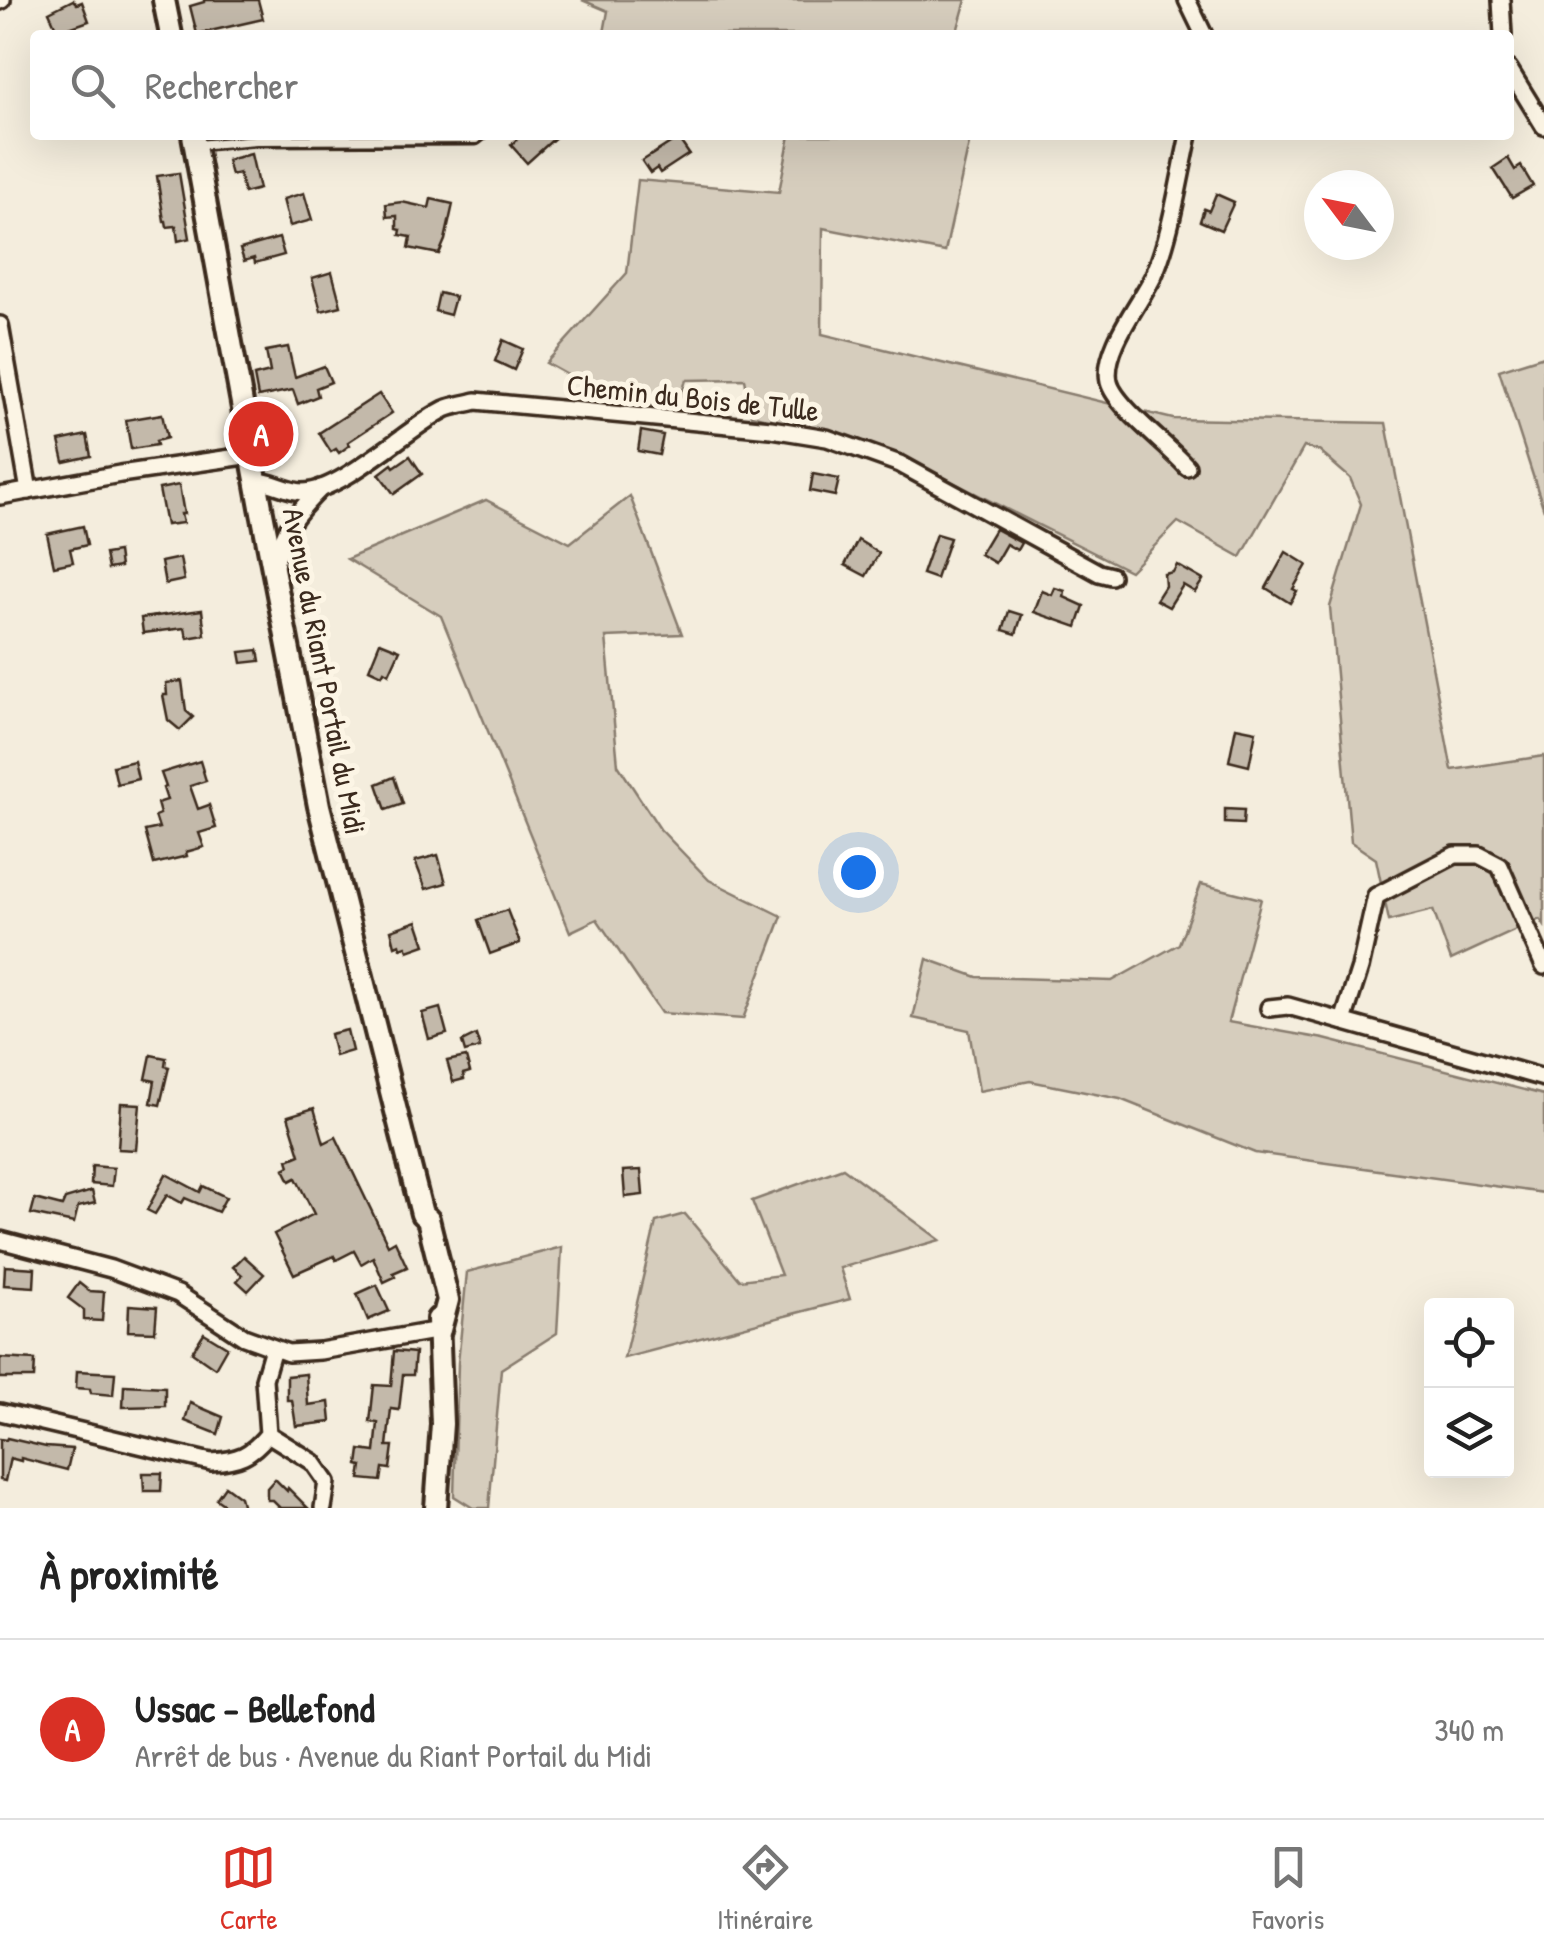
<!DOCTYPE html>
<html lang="fr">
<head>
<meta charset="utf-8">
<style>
	body { margin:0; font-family:"Patrick Hand",sans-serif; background:#f2f2f2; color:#222 }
	.controls { position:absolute; right:30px; bottom:30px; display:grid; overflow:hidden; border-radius:10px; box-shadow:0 10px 40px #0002 }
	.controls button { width:90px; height:90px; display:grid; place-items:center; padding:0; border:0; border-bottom:2px solid #e0e0e0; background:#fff; color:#222; font:50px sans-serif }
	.compass { position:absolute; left:1304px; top:170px; width:90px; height:90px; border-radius:50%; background:#fff; box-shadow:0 10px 40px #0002; rotate:302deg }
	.you { position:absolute; left:858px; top:872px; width:35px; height:35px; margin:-25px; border:8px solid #fff; border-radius:50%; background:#1a73e8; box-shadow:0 0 0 15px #1a73e833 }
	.badge { display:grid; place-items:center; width:65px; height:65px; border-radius:50%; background:#d93025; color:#fff; font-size:32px; font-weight:700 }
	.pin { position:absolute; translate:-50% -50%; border:5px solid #fff; box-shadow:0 2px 10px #0006 }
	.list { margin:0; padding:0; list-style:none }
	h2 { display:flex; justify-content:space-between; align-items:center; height:130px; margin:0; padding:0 40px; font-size:42px }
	h2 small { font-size:32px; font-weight:400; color:#767676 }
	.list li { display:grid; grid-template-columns:65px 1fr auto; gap:30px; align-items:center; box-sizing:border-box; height:180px; padding:0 40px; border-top:2px solid #e0e0e0 }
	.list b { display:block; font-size:38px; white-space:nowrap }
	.list p { margin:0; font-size:32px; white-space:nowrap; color:#767676 }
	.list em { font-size:32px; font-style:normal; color:#767676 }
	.icon { flex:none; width:55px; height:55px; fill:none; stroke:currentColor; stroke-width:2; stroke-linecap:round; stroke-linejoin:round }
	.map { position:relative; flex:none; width:1544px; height:1508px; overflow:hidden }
	.search { position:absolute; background:#fff; box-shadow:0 10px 40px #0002; left:30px; right:30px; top:30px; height:110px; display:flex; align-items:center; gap:25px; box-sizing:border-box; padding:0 35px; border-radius:10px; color:#767676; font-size:38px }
	.sheet { height:310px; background:#fff }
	nav { display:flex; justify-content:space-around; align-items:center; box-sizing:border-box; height:140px; border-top:2px solid #e0e0e0; background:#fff; font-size:28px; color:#767676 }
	nav a { display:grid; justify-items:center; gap:5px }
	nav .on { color:#d93025 }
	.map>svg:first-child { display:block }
	.green { fill:#d6cdbd; stroke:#887c6e; stroke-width:2.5 }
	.building { fill:#c3b9aa; stroke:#3b2a1e; stroke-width:2.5 }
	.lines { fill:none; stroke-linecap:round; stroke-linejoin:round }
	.lane-casing { stroke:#3b2a1e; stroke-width:15 }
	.street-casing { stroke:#3b2a1e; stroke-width:22 }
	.secondary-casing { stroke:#3b2a1e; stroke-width:28 }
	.lane { stroke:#fcf5e5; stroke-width:8 }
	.street { stroke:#fcf5e5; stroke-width:15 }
	.secondary { stroke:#fcf5e5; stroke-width:20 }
	.labels { text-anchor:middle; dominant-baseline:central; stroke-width:10; stroke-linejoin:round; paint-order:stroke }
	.street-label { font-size:30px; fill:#3b2a1e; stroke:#fcf5e5 }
</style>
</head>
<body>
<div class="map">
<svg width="1544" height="1508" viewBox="0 0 1544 1508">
	<rect width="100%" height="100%" fill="#f4eddd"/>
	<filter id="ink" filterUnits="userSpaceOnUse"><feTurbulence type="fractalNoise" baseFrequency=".01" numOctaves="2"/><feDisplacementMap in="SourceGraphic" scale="20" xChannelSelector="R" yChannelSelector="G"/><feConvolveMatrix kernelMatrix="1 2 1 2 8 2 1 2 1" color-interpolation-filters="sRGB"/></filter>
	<g filter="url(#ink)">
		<g class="green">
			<path d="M582,0H966L956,35H610L604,33L608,11Z"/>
			<path d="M790,135H971L945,252L823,228L822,334L1173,419L1386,423L1452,770L1544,756V925L1540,919L1451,960L1433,910L1389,921L1376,859L1351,842L1330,607L1361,504L1350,478L1319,451L1304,447L1241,557L1178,522L1130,571L893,452L751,415L745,379L686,380L676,413L602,394L546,363L627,273L638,180L779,192Z"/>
			<path d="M1544,356V510L1499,370Z"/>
			<path d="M630,496L682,634L606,637L618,765L660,829L709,880L782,916L743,1019L661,1013L597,919L570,932L441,616L347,559L486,500L570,543Z"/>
			<path d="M1201,884L1261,899L1228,1022L1324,1039L1544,1095V1193L1255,1153L1120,1099L1030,1081L979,1091L969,1030L913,1018L927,959L977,977L1112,981L1179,944Z"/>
			<path d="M843,1168L940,1240L840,1268L850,1299L624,1358L656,1222L685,1214L740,1280L781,1275L752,1201Z"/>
			<path d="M562,1247L557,1333L501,1369L489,1508H473L454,1496L458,1363L467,1272Z"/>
		</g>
		<g class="building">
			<path d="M73,0L77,4L82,2L89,21L58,32L49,12Z"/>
			<path d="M204,0H258L263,19L197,34L190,6L204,2Z"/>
			<path d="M521,135H558L527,163L511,145Z"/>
			<path d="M678,138L689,154L660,173L657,168L650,173L642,161Z"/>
			<path d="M251,154L259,189L244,193L239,173L231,175L227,160Z"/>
			<path d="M1508,158L1515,170L1521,166L1533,186L1512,198L1493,168Z"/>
			<path d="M179,173L190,238L178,241L176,226L167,227L166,221H164L157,176Z"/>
			<path d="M304,193L312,220L290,226L283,199Z"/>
			<path d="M1216,194L1234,202L1221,230L1200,221L1204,209L1209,211Z"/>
			<path d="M431,199L453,204L445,240L439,254L409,248L411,237L400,235L401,230L397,229V216L387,217L386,204L402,202L429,208Z"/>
			<path d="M279,238L284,255L255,263L254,258L244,261L240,249Z"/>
			<path d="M332,272L341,306L321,311L312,278Z"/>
			<path d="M439,293L455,297L450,315L435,311Z"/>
			<path d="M503,340L523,349L514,370L495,361Z"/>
			<path d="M288,347L295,377L324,366L331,382L316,388L318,396L298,404L293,390L258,397L254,376L270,372L266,351Z"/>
			<path d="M379,394L392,413L348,442L350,445L339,453L336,449L331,452L319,433Z"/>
			<path d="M162,414L167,438L156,441L157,445L131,449L126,420Z"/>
			<path d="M641,431L663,435L659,455L638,451Z"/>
			<path d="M87,435L91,456L64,462L59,441Z"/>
			<path d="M410,456L422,474L394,494L379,474L392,464L394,467Z"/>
			<path d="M813,474L839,479L835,496L810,491Z"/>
			<path d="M179,485L184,514H181L183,523L166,525L159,489Z"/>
			<path d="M83,526L87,545L70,549L73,562L54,566L47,534Z"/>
			<path d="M995,529L1021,543L1017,550L1006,544L995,563L980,554Z"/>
			<path d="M936,534L950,538L936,579L922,574Z"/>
			<path d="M858,540L879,553L866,576L845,565Z"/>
			<path d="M118,552L120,567L108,569L105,554Z"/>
			<path d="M1286,552L1307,565L1293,589L1297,591L1290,603L1266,588Z"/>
			<path d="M180,558L184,580L165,584L161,562Z"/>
			<path d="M1177,565L1203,580L1195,592L1183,585L1169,607L1156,600L1165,586L1164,574L1173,572Z"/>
			<path d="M1055,588L1065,591L1064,597L1084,606L1077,627L1034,612L1042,591L1052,595Z"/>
			<path d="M202,610L205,635L187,638L185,628L143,633L141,618Z"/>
			<path d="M1009,611L1022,615L1016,634L1003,630Z"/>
			<path d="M380,642L400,650L389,674L384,671L382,675L369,669Z"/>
			<path d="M258,650L260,661L242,663L240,652Z"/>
			<path d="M182,681L186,711L193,717L180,730L168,720L163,695H167L166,683Z"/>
			<path d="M1236,727L1256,731L1249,766L1229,761Z"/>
			<path d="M134,761L138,779L117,784L113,766Z"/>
			<path d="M200,761L206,781L190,786L198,809L209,805L216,828L199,833L204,847L186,852L187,856L154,864L145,831L159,828L155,816L160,814L157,803L167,800L163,788L166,787L161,773Z"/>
			<path d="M394,777L403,804L386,810L377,784Z"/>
			<path d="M1225,809L1244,810L1243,824L1225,823Z"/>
			<path d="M438,855L446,883L426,889L415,861Z"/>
			<path d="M507,910L520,943L490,954L478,920Z"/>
			<path d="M417,921L425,945L408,951L406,946L401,948L400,944L395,946L391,930Z"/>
			<path d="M440,1008L447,1034L429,1039L422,1013Z"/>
			<path d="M347,1030L352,1051L335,1056L330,1034Z"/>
			<path d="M476,1035L480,1048L465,1052L462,1042Z"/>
			<path d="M151,1055L166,1058L165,1066L169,1067L160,1105L151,1103L155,1081L146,1079Z"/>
			<path d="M466,1057L470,1072L463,1074L464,1079L453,1082L447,1061Z"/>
			<path d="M121,1103L140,1104L136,1150L118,1149Z"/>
			<path d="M314,1108L324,1143L336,1137L388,1245L395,1241L407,1267L393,1273L395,1277L384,1282L373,1257L361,1264L354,1251L336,1260L334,1256L294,1274L274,1234L314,1214L296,1178L290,1181L284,1169L290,1166L288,1160L300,1155L288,1116Z"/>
			<path d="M92,1166L114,1168L112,1186L91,1184Z"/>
			<path d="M641,1170L643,1195L625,1197L623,1171Z"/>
			<path d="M166,1174L200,1192L203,1186L226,1197L218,1212L185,1198L182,1203L167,1195L155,1214L147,1210Z"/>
			<path d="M92,1191L95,1203L78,1207L74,1223L31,1214L35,1199L62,1206L65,1199Z"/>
			<path d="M244,1256L264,1274L248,1291L237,1281L242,1275L233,1267Z"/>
			<path d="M5,1266L35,1268L34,1287L4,1285Z"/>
			<path d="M79,1283L89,1291L104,1292L102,1321L84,1320V1310L68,1298Z"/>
			<path d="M377,1285L389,1311L368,1320L357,1294Z"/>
			<path d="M129,1305L157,1307L155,1332L128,1331Z"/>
			<path d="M204,1333L227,1347L215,1368L192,1352Z"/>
			<path d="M394,1351L415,1353L413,1375H403L399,1410L391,1409L387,1446H393L390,1469L383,1468L381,1481L360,1479L362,1466L358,1465L360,1450L375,1452L378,1423L370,1422L374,1385L391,1386Z"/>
			<path d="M0,1358L35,1360L34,1378H0Z"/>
			<path d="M77,1371L115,1373L113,1395L91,1393L90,1389L76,1388Z"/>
			<path d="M306,1374L308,1405L329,1402L331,1422L296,1426L292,1400H287V1376Z"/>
			<path d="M124,1385L165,1387V1406L123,1407Z"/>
			<path d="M190,1403L223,1417L218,1434L185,1421Z"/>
			<path d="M7,1438L46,1447L72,1449L67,1470L21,1458V1461L10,1458L5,1481L0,1480V1439L6,1440Z"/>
			<path d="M143,1473H162L161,1491H144Z"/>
			<path d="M275,1479L287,1491L288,1488L308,1508H280L272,1500H267V1488Z"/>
			<path d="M225,1486L240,1497L243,1508H229L216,1499Z"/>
		</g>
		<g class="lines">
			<g class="lane-casing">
				<path id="lane" d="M197,145L256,140L476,139L481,135"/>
			</g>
			<g class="street-casing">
				<g id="street">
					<path d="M1187,0L1204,35"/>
					<path d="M1501,0L1503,35"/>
					<path d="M0,1L2,0"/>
					<path d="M1509,69L1544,126"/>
					<path d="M0,325L29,491"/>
					<path d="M1187,467C1168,445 1115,406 1109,382C1102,350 1139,305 1153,277C1171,237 1179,179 1189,135"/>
					<path d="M256,481C272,481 286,491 302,492C340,493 410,426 445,409C454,405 466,404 476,401L771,429L827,438L900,464L1099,573L1111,576"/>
					<path d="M0,496L120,474L252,455"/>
					<path d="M275,565C283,529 295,514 321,488"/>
					<path d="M1269,1008L1288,1006L1544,1078"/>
					<path d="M1343,1021L1360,968L1376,896L1455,855H1479L1500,866L1544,966"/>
					<path d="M0,1240L111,1269L178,1294L244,1337L288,1353L320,1351L440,1330"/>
					<path d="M0,1412L211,1462C239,1460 250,1456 268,1434L264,1379L273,1348"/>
					<path d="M268,1434L313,1462L327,1482L323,1508"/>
				</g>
			</g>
			<g class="secondary-casing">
				<g id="secondary">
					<path d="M164,0L171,35"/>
					<path d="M193,135L261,507L319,806L422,1214L428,1219L448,1300L440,1330"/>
					<path d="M436,1508L442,1424L438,1319"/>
				</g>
			</g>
			<use href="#lane" class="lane"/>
			<use href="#street" class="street"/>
			<use href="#secondary" class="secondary"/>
		</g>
	</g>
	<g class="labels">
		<g class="street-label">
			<text transform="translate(693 397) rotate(6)">Chemin du Bois de Tulle</text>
			<text transform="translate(325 671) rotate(79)">Avenue du Riant Portail du Midi</text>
		</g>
	</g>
</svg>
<div class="controls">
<button><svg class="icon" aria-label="locate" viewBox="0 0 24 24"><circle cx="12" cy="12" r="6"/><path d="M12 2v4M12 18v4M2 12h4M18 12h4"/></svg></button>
<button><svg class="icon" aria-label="layers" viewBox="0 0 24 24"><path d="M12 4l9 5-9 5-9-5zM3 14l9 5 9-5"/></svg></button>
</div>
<svg class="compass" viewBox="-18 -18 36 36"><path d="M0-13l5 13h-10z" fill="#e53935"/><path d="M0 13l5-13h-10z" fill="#767676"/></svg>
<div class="you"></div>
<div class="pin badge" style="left:261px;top:434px">A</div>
<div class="search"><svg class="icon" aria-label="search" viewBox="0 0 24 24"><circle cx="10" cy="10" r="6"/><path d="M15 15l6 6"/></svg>Rechercher</div>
</div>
<section class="sheet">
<h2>À proximité<small></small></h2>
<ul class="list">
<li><span class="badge">A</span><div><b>Ussac - Bellefond</b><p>Arrêt de bus · Avenue du Riant Portail du Midi</p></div><em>340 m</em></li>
</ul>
</section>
<nav>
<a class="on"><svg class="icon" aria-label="map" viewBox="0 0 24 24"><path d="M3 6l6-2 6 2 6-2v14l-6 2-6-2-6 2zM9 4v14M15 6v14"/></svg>Carte</a>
<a><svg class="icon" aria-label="directions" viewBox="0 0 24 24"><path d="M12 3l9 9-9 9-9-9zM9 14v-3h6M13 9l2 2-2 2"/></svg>Itinéraire</a>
<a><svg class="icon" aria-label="saved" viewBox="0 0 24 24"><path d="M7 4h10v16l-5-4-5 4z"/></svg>Favoris</a>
</nav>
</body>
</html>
